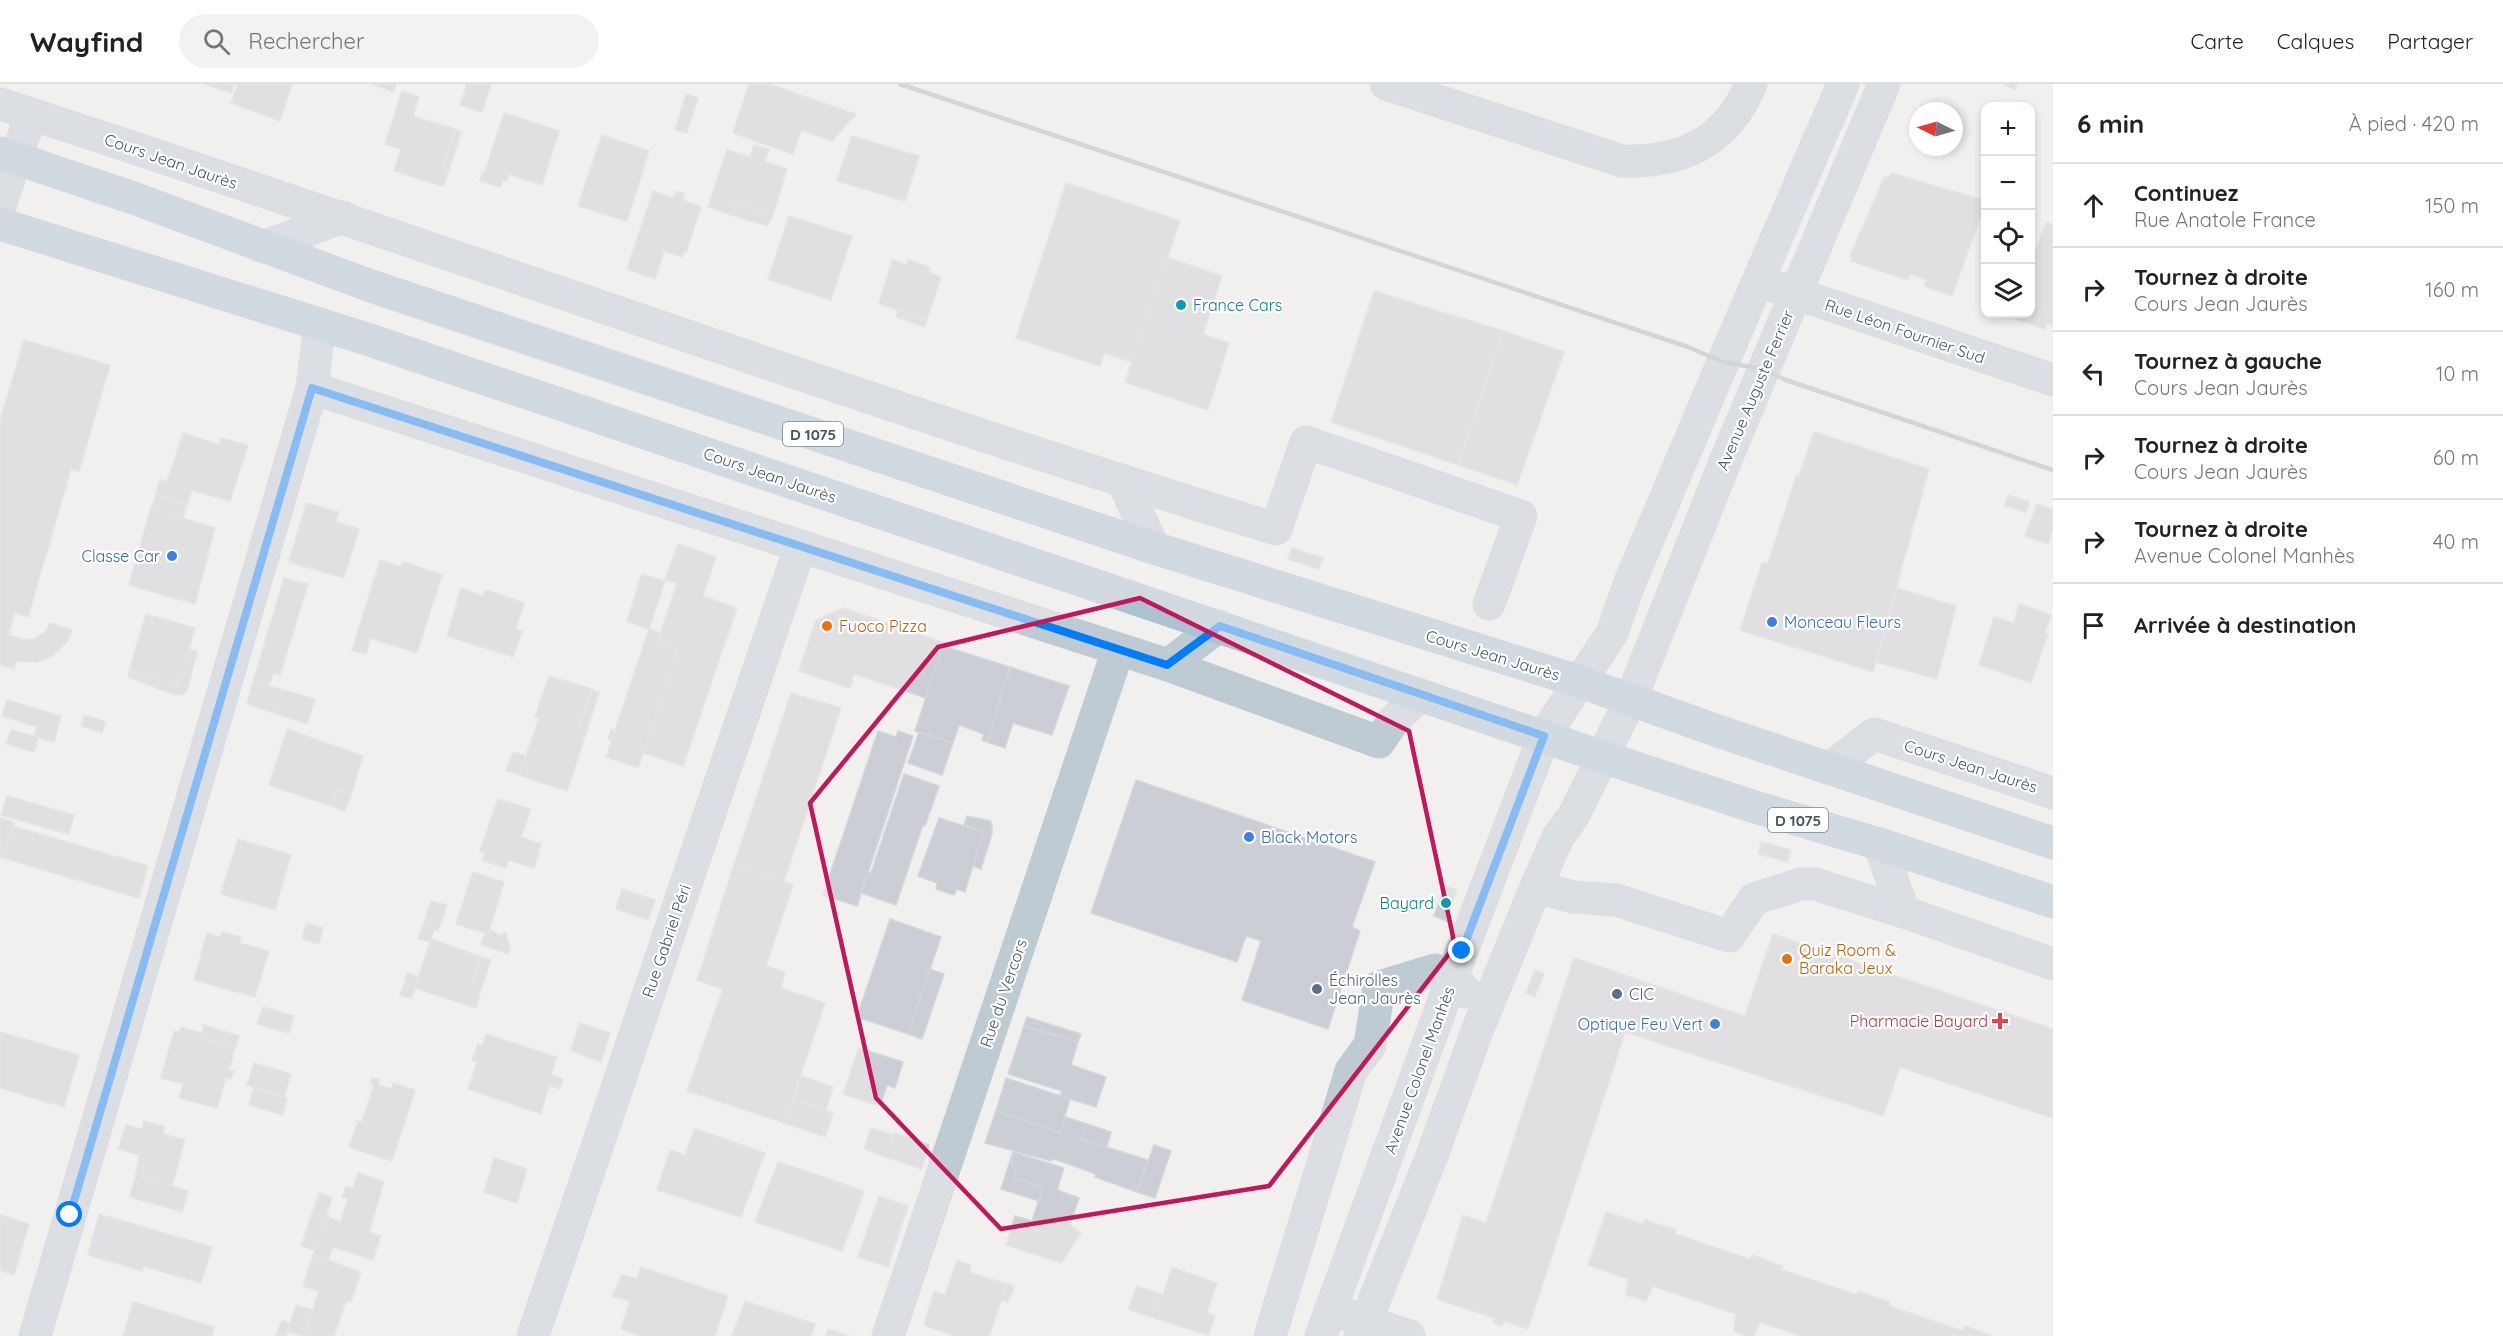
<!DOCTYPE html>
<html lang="fr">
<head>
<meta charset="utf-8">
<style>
	body { margin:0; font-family:Quicksand,sans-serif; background:#f2f2f2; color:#222 }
	.controls { position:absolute; right:18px; top:18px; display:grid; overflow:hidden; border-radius:12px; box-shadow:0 3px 9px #0003 }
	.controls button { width:54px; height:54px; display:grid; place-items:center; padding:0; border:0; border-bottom:2px solid #e0e0e0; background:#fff; color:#222; font:30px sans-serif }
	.compass { position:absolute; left:1909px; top:18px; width:54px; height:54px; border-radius:50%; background:#fff; box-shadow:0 3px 9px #0003; rotate:275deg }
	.stop { position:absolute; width:18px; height:18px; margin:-14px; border:4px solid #037cf8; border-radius:50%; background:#fff }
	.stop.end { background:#037cf8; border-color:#fff; box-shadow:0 2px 6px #0008 }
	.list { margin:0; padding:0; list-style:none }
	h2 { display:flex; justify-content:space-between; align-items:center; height:78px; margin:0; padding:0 24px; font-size:26px }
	h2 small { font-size:20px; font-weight:400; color:#767676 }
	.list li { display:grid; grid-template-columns:39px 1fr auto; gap:18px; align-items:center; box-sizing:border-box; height:84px; padding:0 24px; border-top:2px solid #e0e0e0 }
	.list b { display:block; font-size:22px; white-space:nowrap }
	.list p { margin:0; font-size:20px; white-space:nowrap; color:#767676 }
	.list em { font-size:20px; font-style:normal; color:#767676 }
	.icon { flex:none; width:33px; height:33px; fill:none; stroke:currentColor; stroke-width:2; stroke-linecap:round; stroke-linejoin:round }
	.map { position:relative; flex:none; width:2053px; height:1252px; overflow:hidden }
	header { display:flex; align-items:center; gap:36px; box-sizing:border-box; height:84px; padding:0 30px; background:#fff; border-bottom:2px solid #e0e0e0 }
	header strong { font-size:28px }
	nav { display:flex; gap:33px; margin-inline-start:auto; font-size:21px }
	.search { width:420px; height:54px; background:#f2f2f2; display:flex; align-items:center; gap:15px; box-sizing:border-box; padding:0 21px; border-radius:33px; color:#767676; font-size:22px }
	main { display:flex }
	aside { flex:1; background:#fff }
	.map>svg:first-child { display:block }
	.building { fill:#cbcfd5; stroke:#d3d6dc; stroke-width:1.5 }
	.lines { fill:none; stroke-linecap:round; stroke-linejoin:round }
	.minor { stroke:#becbd3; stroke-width:33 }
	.major { stroke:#acc1d1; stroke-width:33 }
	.rail { stroke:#b1b5bb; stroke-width:4.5 }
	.route { stroke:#037cf8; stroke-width:8 }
	.marked { fill:none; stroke:#c2185b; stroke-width:4.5; stroke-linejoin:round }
	.culture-dot { fill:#0f9aa8; stroke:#fff; stroke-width:2 }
	.shop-dot { fill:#3f7fe0; stroke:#fff; stroke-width:2 }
	.food-dot { fill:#e8710a; stroke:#fff; stroke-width:2 }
	.service-dot { fill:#5c6f8a; stroke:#fff; stroke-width:2 }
	.health-dot { fill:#e0444e; stroke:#fff; stroke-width:2 }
	.labels { text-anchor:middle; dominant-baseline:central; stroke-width:4.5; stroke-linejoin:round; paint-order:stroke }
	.shield { fill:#fff; stroke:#7d878f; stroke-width:1.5 }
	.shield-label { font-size:15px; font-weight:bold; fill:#45545f }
	.street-label { font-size:16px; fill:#45545f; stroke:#fff }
	.culture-label { font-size:16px; fill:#0d838f; stroke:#fff; text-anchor:start }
	.shop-label { font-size:16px; fill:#366cbe; stroke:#fff; text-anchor:end }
	.food-label { font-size:16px; fill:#c56008; stroke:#fff; text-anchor:start }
	.service-label { font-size:16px; fill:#4e5e75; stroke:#fff; text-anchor:start }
	.health-label { font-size:16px; fill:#be3a42; stroke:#fff; text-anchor:end }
</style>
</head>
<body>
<header>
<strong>Wayfind</strong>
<div class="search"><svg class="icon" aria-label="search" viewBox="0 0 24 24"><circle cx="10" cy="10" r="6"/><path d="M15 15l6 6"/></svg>Rechercher</div>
<nav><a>Carte</a><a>Calques</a><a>Partager</a></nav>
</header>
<main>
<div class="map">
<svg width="2053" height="1252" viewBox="0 0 2053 1252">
	<rect width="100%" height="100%" fill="#f2efef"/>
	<g class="building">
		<path d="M205,0H234L231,9Z"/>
		<path d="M238,0H292L280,37L231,19Z"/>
		<path d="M372,0H396L393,8Z"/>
		<path d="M467,0H491L482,28L460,21Z"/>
		<path d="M749,0H768L856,30L832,57L801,46L793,70L733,49Z"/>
		<path d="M2003,0H2017L2015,5Z"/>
		<path d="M402,7L419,13L413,32L455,45L443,85L449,86L443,102L394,87L401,65L385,60Z"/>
		<path d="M686,10L698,14L687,49L675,46Z"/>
		<path d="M504,29L559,47L542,101L509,90L507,97L503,96L500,103L480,97L482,89L484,90Z"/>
		<path d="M455,45L461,48L449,86L443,85Z"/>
		<path d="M602,51L649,67L627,137L578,122Z"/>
		<path d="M852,52L919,72L905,117L837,97Z"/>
		<path d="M754,61L769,65L765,78L787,85L773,131L735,118L731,131L708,123L727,66L750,73Z"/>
		<path d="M1891,89L1986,117L1952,212L1924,202L1927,196L1910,190L1908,196L1851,177L1852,173L1850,172L1885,92L1889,94Z"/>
		<path d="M1066,99L1180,137L1132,278L1104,269L1100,282L1016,254Z"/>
		<path d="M653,107L673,114L676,107L684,110L683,116L701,123L686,169H683L682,173L664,167L655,195L627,185Z"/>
		<path d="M735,118L773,131L767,142L731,131Z"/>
		<path d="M789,132L852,152L831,216L768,195Z"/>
		<path d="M2046,138L2053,141V241L2046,239L2045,245L2012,233L2014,230H2030V182Z"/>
		<path d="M1166,173L1222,192L1203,250L1229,259L1208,326L1125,298Z"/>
		<path d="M892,176L907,181L908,176L930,183L929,188L941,193L927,235L879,220Z"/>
		<path d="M1374,207L1503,247L1458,381L1331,338Z"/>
		<path d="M898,226L927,235L925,243L896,233Z"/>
		<path d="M1503,247L1564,268L1517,401L1458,381Z"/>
		<path d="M24,256L110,281L79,387L71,385L28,533L15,529L8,551L24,556L34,555L45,548L50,539L72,546L66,559L52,572L37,578L16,577L14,585L0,581V337Z"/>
		<path d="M1814,348L1929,385L1873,588L1740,546L1762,479L1768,480L1796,392H1799Z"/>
		<path d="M183,349L219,361L221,354L248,361L230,417L192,406L187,421L156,411L160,395L167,398Z"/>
		<path d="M156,411L187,421L183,434L151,424Z"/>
		<path d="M2008,411L2029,418L2026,428L2005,422Z"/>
		<path d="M306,419L339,428L336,438L359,445L344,494L289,478Z"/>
		<path d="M2037,420L2053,426V445L2048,460L2025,452Z"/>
		<path d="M151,424L215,444L195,520L129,501Z"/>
		<path d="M678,460L716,473L703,512L737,524L683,682L643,669L678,565L657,559L677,499L665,496Z"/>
		<path d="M1292,464L1323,474L1319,485L1288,475Z"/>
		<path d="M380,476L401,483L403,478L442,491L417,569L370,554L366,570L352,566Z"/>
		<path d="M642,490L665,497L649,545L627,537Z"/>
		<path d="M284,494L308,500L280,591L273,589L269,602L253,598Z"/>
		<path d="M461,504L483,512L486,506L524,519L516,545L522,547L513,573L447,552Z"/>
		<path d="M1897,504L1956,522L1937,595L1876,578Z"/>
		<path d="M2019,520L2051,531L2045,549L2048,550L2031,599L1979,581L1994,533L2014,539Z"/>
		<path d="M843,524L945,559L926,614L854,590L850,604L799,587L816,536Z"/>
		<path d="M146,530L195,544L179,600L129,587Z"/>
		<path d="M649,545L660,549L657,559L678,565L638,684L606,673Z"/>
		<path d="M943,562L1010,583L987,658L982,656L984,650L959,641L953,659L915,647Z"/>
		<path d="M189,565L197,568L188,604L184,610L175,611L128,593L129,587L179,600Z"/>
		<path d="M1010,583L1069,602L1052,651L1013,639L1005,664L987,658Z"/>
		<path d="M549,592L592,605L579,643L587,646L567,707L519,691L539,634L535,633Z"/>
		<path d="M253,598L283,606L276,630L247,620Z"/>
		<path d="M283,606L315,615L307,640L276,630Z"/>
		<path d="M592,606L599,609L587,646L579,643Z"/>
		<path d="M791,609L841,624L784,798L734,781Z"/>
		<path d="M7,616L61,632L54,658L34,652L37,643L2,632Z"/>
		<path d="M84,631L106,638L102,649L81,642Z"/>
		<path d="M287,645L363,672L351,711L336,706L332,722L269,701Z"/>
		<path d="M611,645L615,647L612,656L608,655Z"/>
		<path d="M11,646L39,653L34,668L6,660Z"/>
		<path d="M878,647L896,653L898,647L913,652L857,822L823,811Z"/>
		<path d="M919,648L953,659L942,691L908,679Z"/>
		<path d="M513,668L526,672L519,691L506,687Z"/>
		<path d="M904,690L939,702L925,742L923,741L896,821L861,809L868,788L871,789Z"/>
		<path d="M1136,696L1375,778L1352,843L1360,847L1328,945L1242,916L1261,857L1246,852L1237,878L1091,829Z"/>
		<path d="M336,706L351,711L345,727L332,722Z"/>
		<path d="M7,712L74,731L69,750L1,731Z"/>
		<path d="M498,715L531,725L521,753L541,760L534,784L508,776L506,784L483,777L485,769L480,767Z"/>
		<path d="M967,732L990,737L992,741V750L981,785L973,782L983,748L964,741Z"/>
		<path d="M0,734L14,738L3,774H0Z"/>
		<path d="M939,734L983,748L965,808L957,805L954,811L936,805L937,799L918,792Z"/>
		<path d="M13,742L148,782L139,814L3,774Z"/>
		<path d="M238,755L291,771L275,826L221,810Z"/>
		<path d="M1761,758L1791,766L1787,778L1758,770Z"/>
		<path d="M734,781L793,801L766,882L785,888L781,904L825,919L784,1039L687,1007L723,905L697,896Z"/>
		<path d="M473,788L504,798L488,850L456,840Z"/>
		<path d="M1445,802L1457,806L1446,837L1434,832Z"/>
		<path d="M622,805L655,816L648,836L616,825Z"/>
		<path d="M431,817L447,821L438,847L423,842Z"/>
		<path d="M890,835L941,853L908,950L857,933Z"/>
		<path d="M306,839L323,844L319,860L302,855Z"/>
		<path d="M423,842L434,846L430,858L418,855Z"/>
		<path d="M490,846L501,851L506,849L510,865L508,870L481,861L485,849L488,850Z"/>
		<path d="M222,848L241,853L240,859L269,867L255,913L194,896L207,849L220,853Z"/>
		<path d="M1773,850L2053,945V1034L1900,983L1883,1032L1625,948L1528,1245L1504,1237L1502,1242L1493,1239L1495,1234L1437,1215L1463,1131L1486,1139L1574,874L1745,932Z"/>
		<path d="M431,855L481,873L473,899L482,903L476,924L415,904Z"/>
		<path d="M481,873L491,876L482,903L473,899Z"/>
		<path d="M930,885L944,890L922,955L908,950Z"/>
		<path d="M1535,886L1544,890L1535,912L1526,909Z"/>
		<path d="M407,889L419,893L415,904L404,901Z"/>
		<path d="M404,901L415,904L411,914L400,911Z"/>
		<path d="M263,923L294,932L289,949L257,940Z"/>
		<path d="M1027,933L1081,950L1078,958L1024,942Z"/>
		<path d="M579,939L610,949L601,978L571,967Z"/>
		<path d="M204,941L239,952L235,964L202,955Z"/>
		<path d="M1024,942L1078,958L1071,981L1106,993L1096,1023L1060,1012L1062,1007L1008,990Z"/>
		<path d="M181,943L204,950L202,955L235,964L229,986L234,987L231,995L226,994L217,1024L179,1014L183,1000L161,994L174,947L179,949Z"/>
		<path d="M0,948L79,971L64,1023L0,1004Z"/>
		<path d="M486,950L557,973L551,991L563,995L560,1005L549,1001L541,1030L468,1005L477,978L472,976L478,960L482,962Z"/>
		<path d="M859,964L903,978L895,1004L887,1001L880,1022L843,1010Z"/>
		<path d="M254,979L291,990L284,1013L247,1001Z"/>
		<path d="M801,992L833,1003L826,1026L793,1015Z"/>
		<path d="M372,994L380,996L378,1001L392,1005L393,999L415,1006L392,1077L349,1063L358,1037L362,1038L374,1001L371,1000Z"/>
		<path d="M1006,994L1070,1015L1060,1049L996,1027Z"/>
		<path d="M254,1004L287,1014L283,1031L249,1021Z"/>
		<path d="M793,1015L833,1029L825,1053L784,1039Z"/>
		<path d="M996,1027L1060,1049L1065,1033L1087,1040L1081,1055L1148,1076L1137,1108L1095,1093L1096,1090L1054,1075L1051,1077L985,1059Z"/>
		<path d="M144,1037L164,1042L163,1050L185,1056L172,1102L141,1093L144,1081L138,1080L139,1071L118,1065L126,1041L142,1045Z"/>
		<path d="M1087,1040L1111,1048L1107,1063L1081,1055Z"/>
		<path d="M871,1044L893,1051L885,1073L864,1065Z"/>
		<path d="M695,1045L765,1069L741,1133L657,1106L670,1066L685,1071Z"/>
		<path d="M894,1049L929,1061L921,1085L885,1073Z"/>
		<path d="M1154,1061L1171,1067L1155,1114L1137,1108Z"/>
		<path d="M1013,1068L1064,1084L1057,1106L1079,1114L1070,1141L1081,1149L1061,1179L1006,1161L1015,1132L1032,1137L1043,1103L1016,1094L1011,1074Z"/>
		<path d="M494,1074L527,1085L517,1119L484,1108Z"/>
		<path d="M1011,1074L1016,1094L1043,1103L1039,1117L1001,1105Z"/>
		<path d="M778,1078L864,1107L842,1167L755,1138Z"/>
		<path d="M138,1080L144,1081L141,1093L188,1107L182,1128L130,1113Z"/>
		<path d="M358,1089L384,1098L369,1148L381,1152L373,1176L333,1163L328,1177L313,1171L327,1132L341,1138L348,1115L342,1113L346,1103L353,1104Z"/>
		<path d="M319,1109L332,1114L315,1166L301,1162Z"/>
		<path d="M879,1112L908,1122L888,1183L858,1173Z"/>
		<path d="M1606,1128L1643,1140L1645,1136L1677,1146L1675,1150L1749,1175L1752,1171L1783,1182L1782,1186L1857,1211L1858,1207L1890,1218L1889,1222L1963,1247L1965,1242L1993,1252H1802L1760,1238L1754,1252H1748L1734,1247L1736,1230L1653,1202L1646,1217L1626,1211L1628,1195L1588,1181Z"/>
		<path d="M99,1130L212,1163L201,1199L143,1182L142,1187L88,1171Z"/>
		<path d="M0,1131L29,1140L14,1191L0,1186Z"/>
		<path d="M313,1171L361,1188L351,1218L346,1217L334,1252H304L319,1207L303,1202Z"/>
		<path d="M957,1177L971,1181L969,1188L1007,1200L989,1252H955L924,1241L934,1207L945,1211Z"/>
		<path d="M641,1183L728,1212L715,1252H642L621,1245L630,1217L612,1212L622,1191L637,1195Z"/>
		<path d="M1172,1183L1217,1199L1207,1228L1215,1232L1208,1251L1151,1233L1159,1210L1163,1211Z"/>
		<path d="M1007,1200L1014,1202L1008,1218L1001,1216Z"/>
		<path d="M1137,1202L1159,1210L1151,1233L1128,1225Z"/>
		<path d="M745,1217L815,1240L811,1252H732Z"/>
		<path d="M133,1218L214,1243L212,1252H123Z"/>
		<path d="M296,1221L313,1226L304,1252L288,1248Z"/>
		<path d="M282,1236L290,1239L286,1252H276Z"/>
		<path d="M828,1245L850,1252H826Z"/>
	</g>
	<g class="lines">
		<g class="minor">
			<path d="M1386,0L1622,77C1682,79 1727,58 1751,0"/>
			<path d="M0,20C426,158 847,313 1276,445L1306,358L1521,432L1489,520"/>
			<path d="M0,122L31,30"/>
			<path d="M263,163L343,133"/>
			<path d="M1776,203L2053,296"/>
			<path d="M312,304L1168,581L1379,658L1394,636L1421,611"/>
			<path d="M1123,398L1154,464"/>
			<path d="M1168,581L1219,542"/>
			<path d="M1829,685L1874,650L2053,709"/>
			<path d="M1879,760L1904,828L2053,880"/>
			<path d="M1536,803L1573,813L1616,816L1729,852L1754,815L1801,800H1815L1904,828"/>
			<path d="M1343,1229L1409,1252"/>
			<path d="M35,1252L312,304L320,240"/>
			<path d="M533,1252L800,463"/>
			<path d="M888,1252L1118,566"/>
			<path d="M1270,1252L1351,987L1370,961L1379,903L1435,886L1452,894L1466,908"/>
			<path d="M1321,1252L1462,867L1544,652L1612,549L1630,498L1723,278L1843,0"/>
			<path d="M1360,1252L1433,1069L1477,947L1536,803L1558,753L1574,731L1631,615L1727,373L1884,0"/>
		</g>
		<g class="major">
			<path d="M0,69L136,115L371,202L1154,464L1578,597L1718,647L2053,759"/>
			<path d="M0,140L367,255L1603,673L1755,723L1879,760L2053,818"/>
		</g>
		<path class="rail" d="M900,0L1688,263L1723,278L1763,285L1786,296L2053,386"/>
	</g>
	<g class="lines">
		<path class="route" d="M70,1131L312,304L1167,581L1220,542L1544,652L1462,867"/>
	</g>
	<path d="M0 0H2053V1252H0ZM1140,514L1409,647L1455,862L1269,1102L1001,1145L876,1014L810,719L938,563Z" fill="#f2efef" fill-opacity=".55" fill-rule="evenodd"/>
	<path class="marked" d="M1140,514L1409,647L1455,862L1269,1102L1001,1145L876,1014L810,719L938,563Z"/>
	<g class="culture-dot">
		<circle cx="1181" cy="221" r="6"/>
		<circle cx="1446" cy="819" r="6"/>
	</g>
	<g class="shop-dot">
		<circle cx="172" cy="472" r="6"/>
		<circle cx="1772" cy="538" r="6"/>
		<circle cx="1249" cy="753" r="6"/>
		<circle cx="1715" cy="940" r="6"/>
	</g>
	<g class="food-dot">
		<circle cx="827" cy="542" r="6"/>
		<circle cx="1787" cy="875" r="6"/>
	</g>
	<g class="service-dot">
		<circle cx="1317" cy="905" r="6"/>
		<circle cx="1617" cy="910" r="6"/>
	</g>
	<path class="health-dot" d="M1997 928h6v6h6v6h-6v6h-6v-6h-6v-6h6z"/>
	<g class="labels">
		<g class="shield">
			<rect x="783" y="338" width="60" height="24" rx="4.5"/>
			<rect x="1768" y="724" width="60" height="24" rx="4.5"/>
		</g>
		<g class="shield-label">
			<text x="813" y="350">D 1075</text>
			<text x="1798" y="736">D 1075</text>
		</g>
		<g class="street-label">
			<text transform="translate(171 77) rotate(19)">Cours Jean Jaurès</text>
			<text transform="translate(1905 247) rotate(19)">Rue Léon Fournier Sud</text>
			<text transform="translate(1755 306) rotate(-67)">Avenue Auguste Ferrier</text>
			<text transform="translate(770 391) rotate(19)">Cours Jean Jaurès</text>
			<text transform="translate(1493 571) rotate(17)">Cours Jean Jaurès</text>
			<text transform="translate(1971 682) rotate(18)">Cours Jean Jaurès</text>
			<text transform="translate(666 857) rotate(-71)">Rue Gabriel Péri</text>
			<text transform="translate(1003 909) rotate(-71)">Rue du Vercors</text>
			<text transform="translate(1419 986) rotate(-70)">Avenue Colonel Manhès</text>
		</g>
		<g class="culture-label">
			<text x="1193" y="221">France Cars</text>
			<text x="1434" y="819" text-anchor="end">Bayard</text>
		</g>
		<g class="shop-label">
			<text x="160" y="472">Classe Car</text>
			<text x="1784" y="538" text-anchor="start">Monceau Fleurs</text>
			<text x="1261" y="753" text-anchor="start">Black Motors</text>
			<text x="1703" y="940">Optique Feu Vert</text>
		</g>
		<g class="food-label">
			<text x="839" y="542">Fuoco Pizza</text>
			<text x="1799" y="866">Quiz Room &amp;<tspan x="1799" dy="18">Baraka Jeux</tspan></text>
		</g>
		<g class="service-label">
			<text x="1329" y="896">Échirolles<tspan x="1329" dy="18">Jean Jaurès</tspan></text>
			<text x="1629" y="910">CIC</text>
		</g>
		<g class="health-label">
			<text x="1988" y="937">Pharmacie Bayard</text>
		</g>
	</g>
</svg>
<div class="controls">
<button>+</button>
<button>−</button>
<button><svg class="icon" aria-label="locate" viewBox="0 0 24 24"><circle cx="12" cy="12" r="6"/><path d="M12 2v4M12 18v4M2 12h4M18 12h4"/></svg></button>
<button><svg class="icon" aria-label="layers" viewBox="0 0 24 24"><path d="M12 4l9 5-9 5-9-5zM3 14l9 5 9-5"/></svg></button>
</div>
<svg class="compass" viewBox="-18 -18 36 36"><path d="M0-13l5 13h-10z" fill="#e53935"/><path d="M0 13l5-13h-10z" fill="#767676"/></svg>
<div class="stop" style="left:70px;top:1131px"></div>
<div class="stop end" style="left:1462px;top:867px"></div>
</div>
<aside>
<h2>6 min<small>À pied · 420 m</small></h2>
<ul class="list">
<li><svg class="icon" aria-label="ahead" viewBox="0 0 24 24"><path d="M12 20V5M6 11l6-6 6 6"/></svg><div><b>Continuez</b><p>Rue Anatole France</p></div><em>150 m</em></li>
<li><svg class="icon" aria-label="right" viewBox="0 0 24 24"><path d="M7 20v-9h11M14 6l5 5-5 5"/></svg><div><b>Tournez à droite</b><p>Cours Jean Jaurès</p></div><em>160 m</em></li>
<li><svg class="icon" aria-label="left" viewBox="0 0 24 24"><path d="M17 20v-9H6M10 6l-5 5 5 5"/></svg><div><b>Tournez à gauche</b><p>Cours Jean Jaurès</p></div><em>10 m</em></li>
<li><svg class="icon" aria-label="right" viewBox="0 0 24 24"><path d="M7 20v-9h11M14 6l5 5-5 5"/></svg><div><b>Tournez à droite</b><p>Cours Jean Jaurès</p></div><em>60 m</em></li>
<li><svg class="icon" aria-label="right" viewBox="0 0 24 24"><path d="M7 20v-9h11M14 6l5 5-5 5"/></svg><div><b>Tournez à droite</b><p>Avenue Colonel Manhès</p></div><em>40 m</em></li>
<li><svg class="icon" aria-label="arrive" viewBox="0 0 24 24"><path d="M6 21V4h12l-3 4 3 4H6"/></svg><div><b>Arrivée à destination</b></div></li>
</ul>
</aside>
</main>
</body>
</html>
